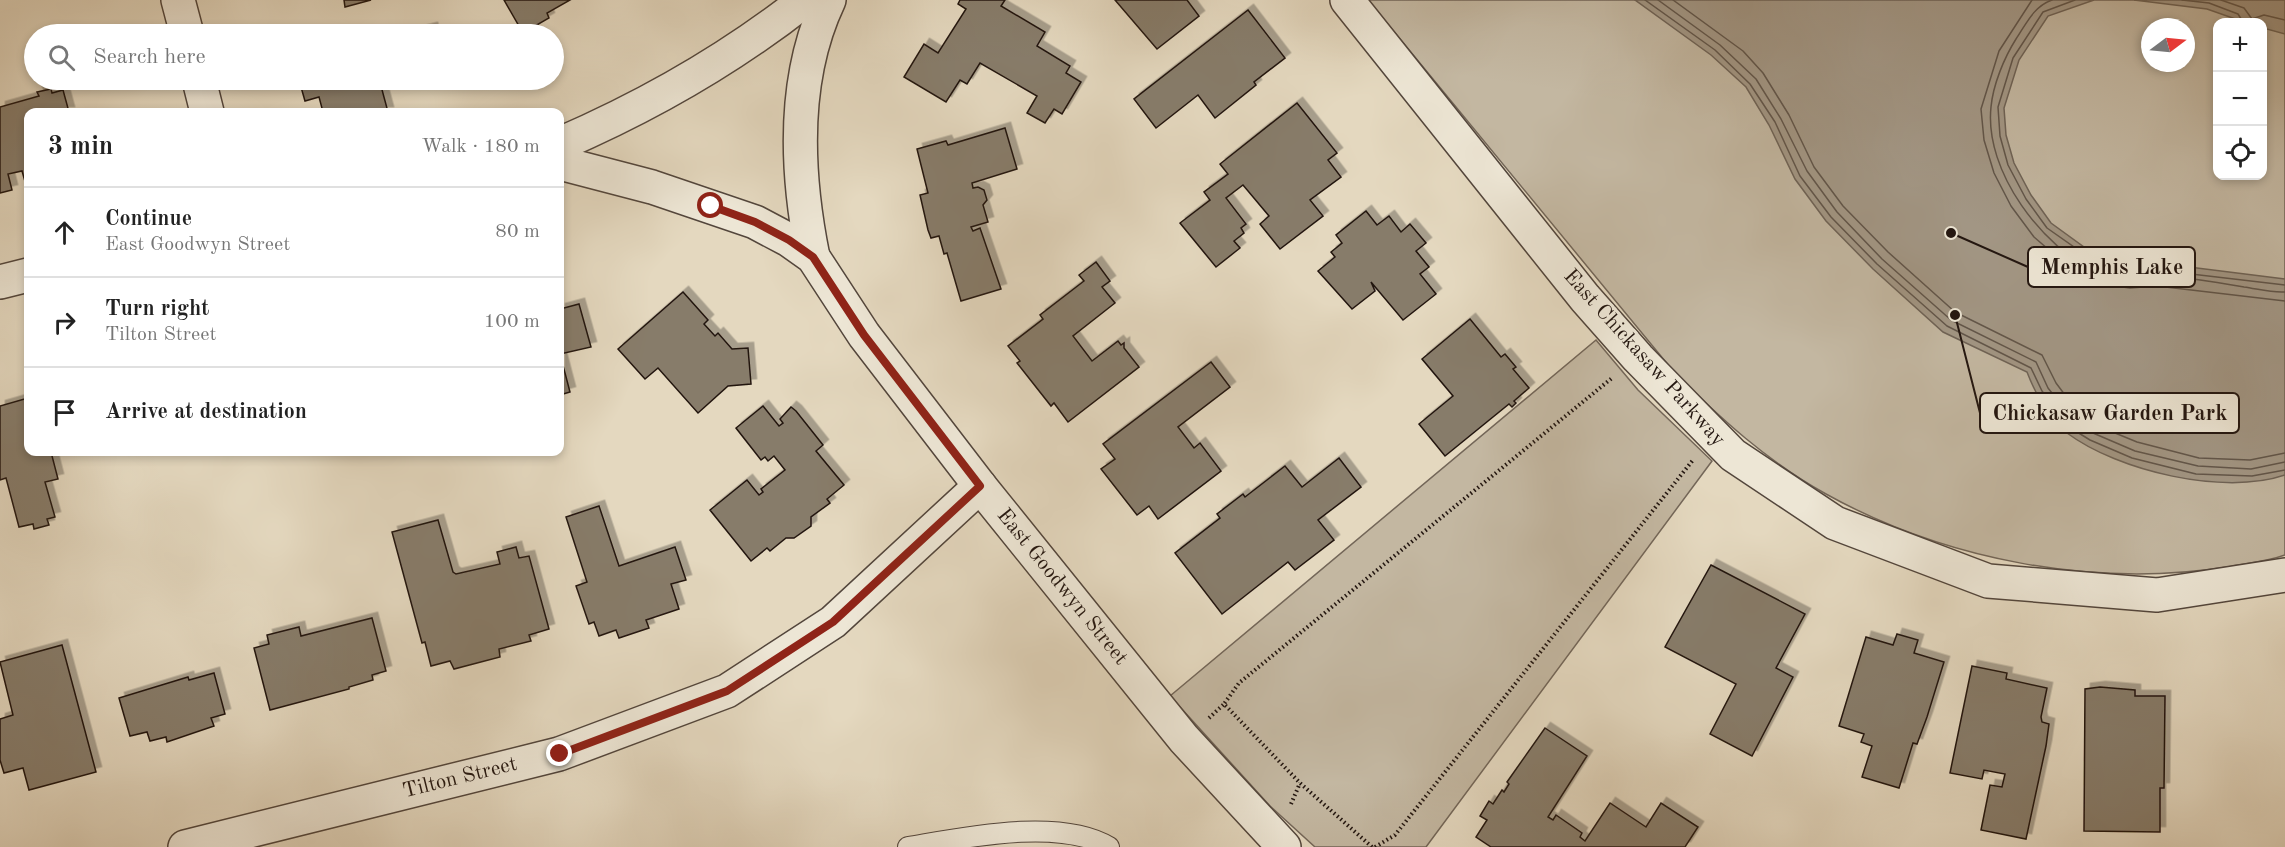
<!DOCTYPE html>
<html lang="en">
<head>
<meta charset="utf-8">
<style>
	body { margin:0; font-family:"Old Standard TT",serif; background:#f2f2f2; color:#222 }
	.controls { position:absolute; right:18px; top:18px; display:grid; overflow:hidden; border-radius:12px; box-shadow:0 3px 9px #0003 }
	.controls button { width:54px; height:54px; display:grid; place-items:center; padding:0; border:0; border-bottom:2px solid #e0e0e0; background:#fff; color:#222; font:30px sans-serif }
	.compass { position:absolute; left:2141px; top:18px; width:54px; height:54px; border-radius:50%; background:#fff; box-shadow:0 3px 9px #0003; rotate:74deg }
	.stop { position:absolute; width:18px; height:18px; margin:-14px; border:4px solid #8f2418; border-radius:50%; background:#fff }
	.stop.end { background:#8f2418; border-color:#fff; box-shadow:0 2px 6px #0008 }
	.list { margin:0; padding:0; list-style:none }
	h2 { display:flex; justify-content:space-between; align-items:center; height:78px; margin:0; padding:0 24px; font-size:26px }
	h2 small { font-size:20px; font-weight:400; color:#767676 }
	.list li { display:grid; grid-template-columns:39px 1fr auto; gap:18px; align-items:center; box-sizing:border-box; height:90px; padding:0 24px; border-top:2px solid #e0e0e0 }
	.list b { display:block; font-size:22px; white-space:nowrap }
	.list p { margin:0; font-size:20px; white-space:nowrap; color:#767676 }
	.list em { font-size:20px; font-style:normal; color:#767676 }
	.icon { flex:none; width:33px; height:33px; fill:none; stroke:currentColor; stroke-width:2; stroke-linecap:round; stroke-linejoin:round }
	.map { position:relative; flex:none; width:2285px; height:847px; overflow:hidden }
	.search { position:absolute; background:#fff; box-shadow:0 3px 9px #0003; left:24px; top:24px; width:540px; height:66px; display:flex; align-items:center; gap:15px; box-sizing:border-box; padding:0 21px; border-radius:33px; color:#767676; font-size:22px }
	.panel { position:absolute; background:#fff; box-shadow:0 3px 9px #0003; left:24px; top:108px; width:540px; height:348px; border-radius:12px }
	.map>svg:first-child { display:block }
	.green { fill:#c3b7a1; stroke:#736658; stroke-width:1.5; fill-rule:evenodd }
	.water { fill:#a29684; stroke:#6f6356; stroke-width:1.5 }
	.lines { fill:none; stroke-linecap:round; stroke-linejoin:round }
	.shore { stroke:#62564a; stroke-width:1.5 }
	.building { fill:#877b6b; stroke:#231610; stroke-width:1.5; filter:url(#shadow) }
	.service-casing { stroke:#53463c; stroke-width:22 }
	.minor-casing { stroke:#53463c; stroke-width:36 }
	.path { stroke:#231610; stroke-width:4; stroke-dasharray:1.5 3; stroke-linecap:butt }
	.service { stroke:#ede6d5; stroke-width:20 }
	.minor { stroke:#ede6d5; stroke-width:33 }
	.route { stroke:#8f2418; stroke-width:8 }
	.labels { text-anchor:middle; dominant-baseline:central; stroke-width:6; stroke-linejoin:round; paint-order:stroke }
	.street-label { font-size:21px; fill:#231610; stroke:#ede6d5 }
	.leader { fill:none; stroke:#231610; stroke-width:2 }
	.callout-dot { fill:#231610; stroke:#ede6d5; stroke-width:2 }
	.callout { fill:#ede6d5; stroke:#231610; stroke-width:2 }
	.callout-label { font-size:22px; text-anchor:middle; font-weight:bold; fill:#231610 }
</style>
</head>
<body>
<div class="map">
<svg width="2285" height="847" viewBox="0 0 2285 847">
	<defs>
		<filter id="shadow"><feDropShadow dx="5.5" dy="-5.5" stdDeviation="0" flood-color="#0004"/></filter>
	</defs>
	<rect width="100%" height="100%" fill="#e4d8bf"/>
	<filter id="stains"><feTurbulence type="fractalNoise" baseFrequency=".00333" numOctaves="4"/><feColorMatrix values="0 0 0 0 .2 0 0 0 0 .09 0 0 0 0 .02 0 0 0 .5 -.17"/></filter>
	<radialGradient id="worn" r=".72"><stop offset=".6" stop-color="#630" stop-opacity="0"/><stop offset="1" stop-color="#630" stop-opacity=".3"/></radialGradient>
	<g class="green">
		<path d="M1368,0H2285V555C2266,562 2246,563 2227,567C2093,588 1945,560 1826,494C1768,462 1720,418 1674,372ZM2218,22H2262V176H2218ZM2150,27H2186V63H2150Z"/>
		<path d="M1596,340L1638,390L1712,461L1426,847H1315L1270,806L1170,696Z"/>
	</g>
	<g class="water">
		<path d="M1635,0H2094L2048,16L2019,60L2004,108L2006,135L2014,163L2031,195L2051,223L2106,263H2157L2285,279V475C2224,496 2118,471 2067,433C2049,419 2035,393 2027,372L1943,332L1873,269L1826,221L1795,179L1769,125L1746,87L1711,55Z"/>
		<path d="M2134,0H2285V34L2263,28L2262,22H2244L2207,9Z"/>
	</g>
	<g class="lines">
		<g class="shore">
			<path d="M1645,0L1715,50L1750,84L1775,122L1800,176L1831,217L1877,264L1947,326L2031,368L2042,391L2069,427L2090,440L2132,458L2196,474L2252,476L2285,470"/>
			<path d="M1658,0L1720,45L1756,79L1781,119L1807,171L1837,212L1882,259L1951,320L2036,362L2048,388L2074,421L2093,433L2135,451L2198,466L2251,469L2285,462"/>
			<path d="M1673,0L1743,51L1763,73L1789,115L1814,167L1843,206L1888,252L1955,312L2042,355L2056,383L2080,415L2098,426L2137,442L2199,458L2250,460L2285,453"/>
			<path d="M2032,0L1999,51L1981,109L1984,140L1994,173L2011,206L2034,237L2063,262L2100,284L2130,288L2157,286L2285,301"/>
			<path d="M2052,0C2034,6 2026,24 2016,39C2004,58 1993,85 1991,107C1984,172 2043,248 2099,274C2115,282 2137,278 2154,277C2183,276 2216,282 2244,287C2258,289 2272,293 2285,292"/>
			<path d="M2075,0L2043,12L2013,58L1998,107L2000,136L2008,165L2026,199L2047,228L2104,268L2132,271L2157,270L2285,285"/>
			<path d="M2182,0L2209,3L2238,14L2243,22"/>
			<path d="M2221,0L2244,8L2252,19L2264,15L2285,20"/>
		</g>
	</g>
	<g class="building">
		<path d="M344,0H371L345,7Z"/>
		<path d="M504,0H570L547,13L549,18L523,33Z"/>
		<path d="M960,0H1005L1001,6L1045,32L1037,46L1070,66L1066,73L1081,82L1062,114L1054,109L1045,123L1027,113L1037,96L980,63L967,84L960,80L946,102L904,77L924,44L938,53L966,9L958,4Z"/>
		<path d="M1115,0H1187L1199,16L1157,49Z"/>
		<path d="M1248,10L1285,58L1254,82L1256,85L1215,118L1198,95L1156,128L1134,99Z"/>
		<path d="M432,28L434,34H408Z"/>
		<path d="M299,80H399L381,86L388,112H323L319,97L305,101Z"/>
		<path d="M51,89L52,93L63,90L69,112H28V184L26,185L22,171L8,174L12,190L0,193V107L39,96L37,92Z"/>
		<path d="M1297,103L1337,153L1328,160L1341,177L1310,200L1323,216L1280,249L1260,224L1269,216L1243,185L1226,198L1246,224L1241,228L1244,233L1234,241L1240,248L1216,267L1180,223L1210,200L1204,192L1228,174L1220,164Z"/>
		<path d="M1005,128L1017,169L972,183L973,188L978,187L984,190L987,200L983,205L988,222L971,227L973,231L980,228L1001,289L961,301L947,253L944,254L939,236L931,238L928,230L920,195L928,193L917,149L946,141L948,145Z"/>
		<path d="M1366,211L1377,225L1389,216L1401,232L1410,224L1426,243L1416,251L1429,267L1420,274L1436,294L1403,320L1371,282L1375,291L1352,309L1318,271L1335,257L1331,252L1342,243L1336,235Z"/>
		<path d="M1096,262L1110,281L1102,287L1115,303L1073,336L1092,361L1118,341L1121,345L1124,343V348L1139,367L1068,422L1054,403L1051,406L1017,363L1020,361L1008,346L1043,319L1040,315L1084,281L1079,275Z"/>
		<path d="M683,292L708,320L704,324L715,336L718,333L732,349L748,348L751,384L728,386L698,413L658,368L645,379L618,349Z"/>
		<path d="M579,304L591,347L560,354L570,392L560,395V309Z"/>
		<path d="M1470,319L1501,357L1505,354L1516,367L1513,369L1529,388L1514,401L1516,403L1512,407L1509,404L1445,456L1419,424L1453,396L1422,359Z"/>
		<path d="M1211,362L1230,387L1178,427L1194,448L1200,443L1221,471L1158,519L1149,506L1137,515L1101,469L1115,459L1103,444Z"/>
		<path d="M28,398V452H51L58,479L45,482L55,517L47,519L49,525L34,529L33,524L19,527L6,478L0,480V406Z"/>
		<path d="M763,406L779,426L783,423L780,419L791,407L796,411L823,445L816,451L844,485L827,499L830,503L811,517V526L794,538H786L770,551L767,548L751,561L710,510L747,480L759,495L763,492L761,489L785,470L774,456L768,461L765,457L761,460L736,428Z"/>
		<path d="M1339,458L1361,487L1318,520L1334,540L1295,570L1288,562L1222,614L1175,553L1220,518L1217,514L1243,494L1245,497L1285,466L1302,487Z"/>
		<path d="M599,506L619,566L675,547L686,580L671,584L679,609L646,620L649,628L619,638L616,630L599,636L594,622L589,624L576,586L587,582L566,517Z"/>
		<path d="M438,520L453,572L456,574L500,564L497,552L516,547L519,558L529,556L549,629L529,635L531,641L499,649L500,657L454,669L450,661L431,666L425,642L422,643L392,532Z"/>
		<path d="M1711,565L1805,614L1776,668L1793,677L1752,756L1710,734L1736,684L1665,647Z"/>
		<path d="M372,618L386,671L372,675L373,680L349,687V689L270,710L254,648L269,644L267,635L299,627L301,636Z"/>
		<path d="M1897,634L1918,640L1914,653L1944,662L1927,717L1917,744L1913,743L1899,788L1862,777L1872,746L1861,742L1864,734L1839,726L1866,637L1893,645Z"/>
		<path d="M62,645L96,772L29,790L23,768L4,773L0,760V719L13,715L0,662Z"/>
		<path d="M1972,666L2007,673L2006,679L2047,688L2041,717L2042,722L2049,724L2046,746L2026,839L1981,830L1990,785L2002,787L2005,774L1984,770L1982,779L1950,773Z"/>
		<path d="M214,673L225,714L211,718L214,726L167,742L166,737L150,741L147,732L130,736L119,698L188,677L189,680Z"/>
		<path d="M2100,687L2135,690V696H2165L2164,788H2160V832L2084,831L2085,689Z"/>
		<path d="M1545,728L1587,756L1548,817L1553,820L1556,815L1582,833L1580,837L1585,841L1610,803L1646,827L1661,803L1698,827L1685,847H1491L1476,837L1487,820L1480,816L1489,801L1493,804L1502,790L1504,792L1509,784L1507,782Z"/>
	</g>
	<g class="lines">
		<g class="service-casing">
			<path id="service" d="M908,847C962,838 1060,817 1109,847"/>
		</g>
		<g class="minor-casing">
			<g id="minor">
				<path d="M178,0L187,34"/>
				<path d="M1347,0L1585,298L1638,358L1733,455L1835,523L1988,581L2157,595L2285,575"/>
				<path d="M199,80L207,112"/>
				<path d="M560,144C648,106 729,60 805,0"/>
				<path d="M560,163L652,187L755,222L789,240L813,257L864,335L980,486L1184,739L1284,847"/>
				<path d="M813,257C796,173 791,80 829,0"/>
				<path d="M0,282L28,275"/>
				<path d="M185,847L559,754L727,691L833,622L980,486"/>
			</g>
		</g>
		<g class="path">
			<path d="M1209,718L1224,704"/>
			<path d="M1291,804L1300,783"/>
			<path d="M1372,847L1300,783L1224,704L1239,683L1612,378"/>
			<path d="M1375,847L1395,835L1693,460"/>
		</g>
		<use href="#service" class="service"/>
		<use href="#minor" class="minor"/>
	</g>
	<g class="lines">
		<path class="route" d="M560,754L727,691L833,622L980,486L864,335L813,257L789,240L755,222L711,206"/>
	</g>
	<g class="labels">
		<g class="street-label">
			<text transform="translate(1644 358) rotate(48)">East Chickasaw Parkway</text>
			<text transform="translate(1062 587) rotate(51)">East Goodwyn Street</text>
			<text transform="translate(460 778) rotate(-14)">Tilton Street</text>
		</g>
	</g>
	<path class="leader" d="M1951 233L2028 267M1955 315L1980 413"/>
	<g class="callout-dot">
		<circle cx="1951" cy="233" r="6"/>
		<circle cx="1955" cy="315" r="6"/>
	</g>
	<g class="callout">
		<rect x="2028" y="247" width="167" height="40" rx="6"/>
		<rect x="1980" y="393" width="259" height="40" rx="6"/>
	</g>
	<g class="callout-label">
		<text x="2112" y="274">Memphis Lake</text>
		<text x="2110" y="420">Chickasaw Garden Park</text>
	</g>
	<rect width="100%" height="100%" filter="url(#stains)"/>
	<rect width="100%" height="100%" fill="url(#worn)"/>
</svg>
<div class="controls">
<button>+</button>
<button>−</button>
<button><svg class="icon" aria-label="locate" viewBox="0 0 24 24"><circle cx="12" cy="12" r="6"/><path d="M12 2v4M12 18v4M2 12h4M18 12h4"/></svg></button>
</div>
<svg class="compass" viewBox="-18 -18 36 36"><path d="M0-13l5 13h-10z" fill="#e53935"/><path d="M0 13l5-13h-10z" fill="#767676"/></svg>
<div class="stop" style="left:711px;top:206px"></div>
<div class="stop end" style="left:560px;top:754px"></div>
<div class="search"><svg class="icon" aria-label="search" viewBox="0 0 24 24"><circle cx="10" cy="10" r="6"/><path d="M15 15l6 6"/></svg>Search here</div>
<section class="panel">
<h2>3 min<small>Walk · 180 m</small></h2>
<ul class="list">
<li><svg class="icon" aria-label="ahead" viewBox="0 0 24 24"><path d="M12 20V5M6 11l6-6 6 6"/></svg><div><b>Continue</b><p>East Goodwyn Street</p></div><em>80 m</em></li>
<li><svg class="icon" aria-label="right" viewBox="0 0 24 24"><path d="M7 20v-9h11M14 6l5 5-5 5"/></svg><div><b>Turn right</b><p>Tilton Street</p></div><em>100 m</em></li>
<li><svg class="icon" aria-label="arrive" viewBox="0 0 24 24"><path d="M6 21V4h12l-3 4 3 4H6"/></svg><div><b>Arrive at destination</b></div></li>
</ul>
</section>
</div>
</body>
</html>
